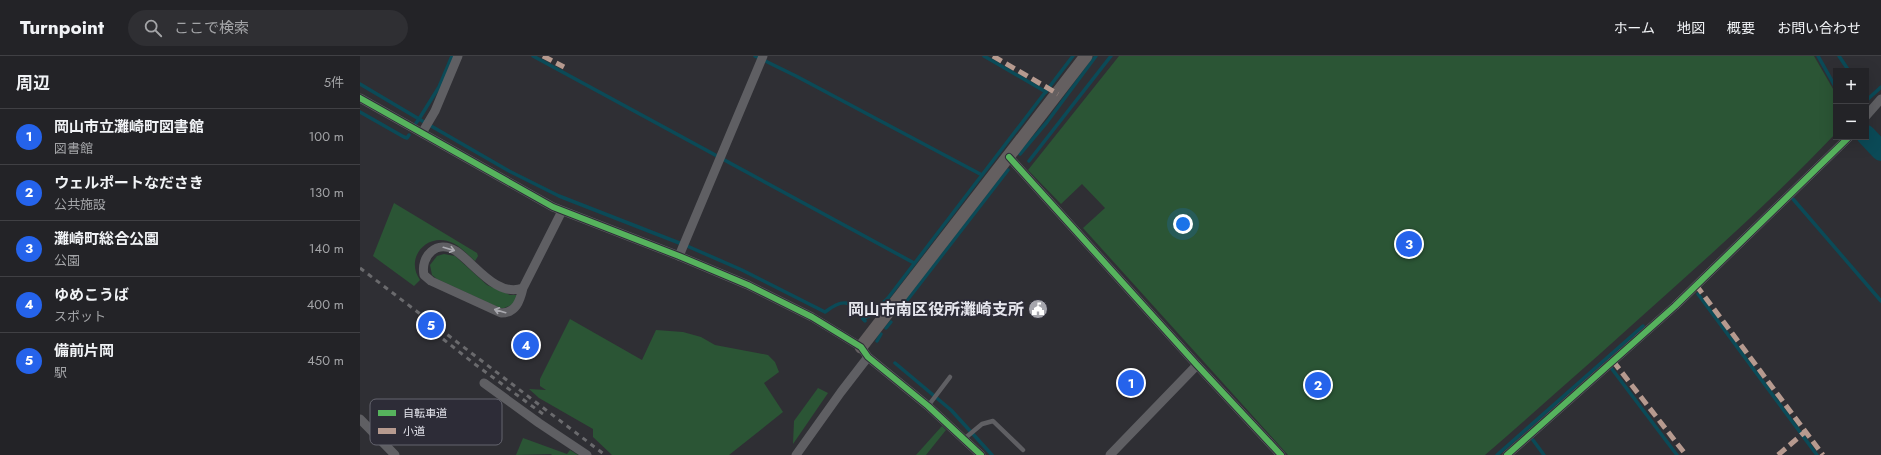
<!DOCTYPE html>
<html lang="ja">
<head>
<meta charset="utf-8">
<style>
	body { margin:0; font-family:Jost,"Noto Sans JP",sans-serif; background:#2f2f33; color:#f1f3f6 }
	.controls { position:absolute; right:12px; top:12px; display:grid; overflow:hidden; border-radius:0px; box-shadow:0 4px 16px #0002 }
	.controls button { width:36px; height:36px; display:grid; place-items:center; padding:0; border:0; border-bottom:1px solid #404044; background:#232327; color:#f1f3f6; font:20px sans-serif }
	.you { position:absolute; left:823px; top:168px; width:14px; height:14px; margin:-10px; border:3px solid #fff; border-radius:50%; background:#1a73e8; box-shadow:0 0 0 6px #1a73e833 }
	.badge { display:grid; place-items:center; width:26px; height:26px; border-radius:50%; background:#2563eb; color:#fff; font-size:13px; font-weight:700 }
	.pin { position:absolute; translate:-50% -50%; border:2px solid #fff; box-shadow:0 1px 4px #0006 }
	.list { margin:0; padding:0; list-style:none }
	h2 { display:flex; justify-content:space-between; align-items:center; height:52px; margin:0; padding:0 16px; font-size:17px }
	h2 small { font-size:13px; font-weight:400; color:#a3a4a7 }
	.list li { display:grid; grid-template-columns:26px 1fr auto; gap:12px; align-items:center; box-sizing:border-box; height:56px; padding:0 16px; border-top:1px solid #404044 }
	.list b { display:block; font-size:15px; white-space:nowrap }
	.list p { margin:0; font-size:13px; white-space:nowrap; color:#a3a4a7 }
	.list em { font-size:13px; font-style:normal; color:#a3a4a7 }
	.icon { flex:none; width:22px; height:22px; fill:none; stroke:currentColor; stroke-width:2; stroke-linecap:round; stroke-linejoin:round }
	.map { position:relative; flex:none; width:1521px; height:399px; overflow:hidden }
	header { display:flex; align-items:center; gap:24px; box-sizing:border-box; height:56px; padding:0 20px; background:#232327; border-bottom:1px solid #404044 }
	header strong { font-size:19px }
	nav { display:flex; gap:22px; margin-inline-start:auto; font-size:14px }
	.search { width:280px; height:36px; background:#2f2f33; display:flex; align-items:center; gap:10px; box-sizing:border-box; padding:0 14px; border-radius:22px; color:#a3a4a7; font-size:15px }
	main { display:flex }
	aside { flex:1; background:#232327 }
	.map>svg:first-child { display:block }
	.green { fill:#2b5535 }
	.lines { fill:none; stroke-linecap:round; stroke-linejoin:round }
	.stream { stroke:#0b4a57; stroke-width:3.5 }
	.river { stroke:#0b4a57; stroke-width:20 }
	.lane { stroke:#5f5f63; stroke-width:4.5 }
	.street { stroke:#5f5f63; stroke-width:9 }
	.secondary { stroke:#645f60; stroke-width:13 }
	.rail { stroke:#6a6a6d; stroke-width:3; stroke-dasharray:5 5; stroke-linecap:butt }
	.quiet { stroke:#b69a8f; stroke-width:5; stroke-dasharray:10 5; stroke-linecap:butt }
	.cycleway-casing { stroke:#2d2c37; stroke-width:8 }
	.cycleway { stroke:#56b35d; stroke-width:6 }
	.oneway { stroke:#a9a9af }
	.labels { text-anchor:middle; dominant-baseline:central; stroke-width:4; stroke-linejoin:round; paint-order:stroke }
	.poi-label { font-size:16px; font-weight:bold; fill:#e6e6ee; stroke:#2d2c37; text-anchor:end }
	.key { fill:#2d2c37; stroke:#64646e; stroke-width:1 }
	.key-label { font-size:11px; fill:#e6e6ee }
</style>
</head>
<body>
<header>
<strong>Turnpoint</strong>
<div class="search"><svg class="icon" aria-label="search" viewBox="0 0 24 24"><circle cx="10" cy="10" r="6"/><path d="M15 15l6 6"/></svg>ここで検索</div>
<nav><a>ホーム</a><a>地図</a><a>概要</a><a>お問い合わせ</a></nav>
</header>
<main>
<aside>
<h2>周辺<small>5件</small></h2>
<ul class="list">
<li><span class="badge">1</span><div><b>岡山市立灘崎町図書館</b><p>図書館</p></div><em>100 m</em></li>
<li><span class="badge">2</span><div><b>ウェルポートなださき</b><p>公共施設</p></div><em>130 m</em></li>
<li><span class="badge">3</span><div><b>灘崎町総合公園</b><p>公園</p></div><em>140 m</em></li>
<li><span class="badge">4</span><div><b>ゆめこうば</b><p>スポット</p></div><em>400 m</em></li>
<li><span class="badge">5</span><div><b>備前片岡</b><p>駅</p></div><em>450 m</em></li>
</ul>
</aside>
<div class="map">
<svg width="1521" height="399" viewBox="0 0 1521 399">
	<rect width="100%" height="100%" fill="#2f2f34"/>
	<g class="green">
		<path d="M759,0H1454L1476,38V77C1424,132 1367,184 1310,235C1249,290 1187,345 1125,399H928L723,172L745,152L722,128L701,148L668,114Z"/>
		<path d="M34,147L117,197L118,200L115,205C108,199 101,191 93,187C68,175 44,201 60,224L54,230L13,200Z"/>
		<path d="M84,198L95,200L127,229L150,239H158L154,248L144,252H140L77,223L72,219L70,209L77,200Z"/>
		<path d="M210,263L282,304L296,274L323,276L341,281L355,289L408,299L415,306L419,316L404,327L423,356L369,399H252L233,381V373L179,342L169,333L186,334L180,330V323Z"/>
		<path d="M458,332L468,337L433,388L434,365Z"/>
		<path d="M582,370L586,374L566,399H556Z"/>
		<path d="M163,382L207,398L210,394L218,399H192L191,398L156,399Z"/>
	</g>
	<g class="lines">
		<g class="stream">
			<path d="M173,0L554,207"/>
			<path d="M395,0L436,20L622,119"/>
			<path d="M624,0L686,36"/>
			<path d="M1458,0L1476,32"/>
			<path d="M1479,0L1489,15"/>
			<path d="M0,28L59,63L79,31L92,0"/>
			<path d="M1506,43H1508L1521,31"/>
			<path d="M0,56L44,81L47,82L49,79"/>
			<path d="M56,67L59,63L149,115L199,140L327,190L382,214L465,256C486,240 490,246 505,265"/>
			<path d="M660,98L687,66L736,0"/>
			<path d="M669,105L751,0"/>
			<path d="M1433,143L1521,245"/>
			<path d="M1338,238L1457,399"/>
			<path d="M538,256L648,114"/>
			<path d="M503,263L509,260L528,242L713,0"/>
			<path d="M526,272L531,266"/>
			<path d="M517,285L521,278"/>
			<path d="M535,307L591,354L632,399"/>
			<path d="M1252,313L1317,399"/>
			<path d="M1173,384L1184,399"/>
			<path d="M1137,399L1283,270"/>
		</g>
		<path class="river" d="M1506,79L1521,95"/>
		<g class="lane">
			<path d="M568,350L590,321"/>
			<path d="M604,383L622,368L633,365L663,394"/>
		</g>
		<g class="street">
			<path d="M0,42L193,151L319,200L388,229L452,261L501,291L508,301L568,350L621,399"/>
			<path d="M1506,60L1521,43"/>
			<path d="M62,77L75,55L98,0"/>
			<path d="M649,101L837,309L921,399"/>
			<path d="M319,200L403,0"/>
			<path d="M163,232C137,242 115,208 96,195C77,183 60,200 64,219L71,225L141,257C156,257 160,245 163,232L202,155"/>
			<path d="M124,327L179,367L227,399"/>
			<path d="M0,363L35,399"/>
			<path d="M436,399L481,336L508,301"/>
			<path d="M750,399L837,309"/>
			<path d="M1147,399L1315,250L1489,81"/>
		</g>
		<path class="secondary" d="M501,291L726,0"/>
		<g class="rail">
			<path d="M0,212L245,399"/>
			<path d="M83,283L116,309L187,361"/>
		</g>
		<g class="quiet">
			<path d="M183,0L204,11"/>
			<path d="M633,0L698,38"/>
			<path d="M1336,229L1463,399"/>
			<path d="M1253,305L1326,399"/>
			<path d="M1418,399L1446,375"/>
		</g>
		<g class="cycleway-casing">
			<g id="cycleway">
				<path d="M0,42L193,151L319,200L388,229L452,261L501,291L508,301L568,350L621,399"/>
				<path d="M649,101L837,309L921,399"/>
				<path d="M1147,399L1315,250L1489,81"/>
			</g>
		</g>
		<use href="#cycleway" class="cycleway"/>
	</g>
	<defs><path id="oneway-shaft" d="M-6 0H5M1.5-3L5.5 0L1.5 3" fill="none" stroke-width="1.6" stroke-linecap="round" stroke-linejoin="round"/></defs>
	<g class="oneway">
		<use href="#oneway-shaft" transform="translate(89 193) rotate(16)"/>
		<use href="#oneway-shaft" transform="translate(140 255) rotate(-164)"/>
	</g>
	<defs>
		<g id="civic-disc" transform="scale(1)"><circle r="9.5" fill="#a6a6ad" stroke="#2d2c37"/><path d="M-.6-6.5H3V-4.5H.6V-3L4-1V1h2V6H-6V1h2V-1L-.6-3ZM-1.2 2.5V6h2.4V2.5Z" fill="#fff"/></g>
	</defs>
	<g fill-rule="evenodd">
		<use href="#civic-disc" x="678" y="253"/>
	</g>
	<g class="labels">
		<g class="poi-label">
			<text x="664" y="253">岡山市南区役所灘崎支所</text>
		</g>
	</g>
	<rect x="10" y="343" width="132" height="46" rx="6" class="key"/>
	<rect x="18" y="354" width="18" height="6" fill="#56b35d"/>
	<rect x="18" y="372" width="18" height="6" fill="#b69a8f"/>
	<g class="key-label">
		<text x="43" y="361">自転車道</text>
		<text x="43" y="379">小道</text>
	</g>
</svg>
<div class="controls">
<button>+</button>
<button>−</button>
</div>
<div class="you"></div>
<div class="pin badge" style="left:771px;top:327px">1</div>
<div class="pin badge" style="left:958px;top:329px">2</div>
<div class="pin badge" style="left:1049px;top:188px">3</div>
<div class="pin badge" style="left:166px;top:289px">4</div>
<div class="pin badge" style="left:71px;top:269px">5</div>
</div>
</main>
</body>
</html>
